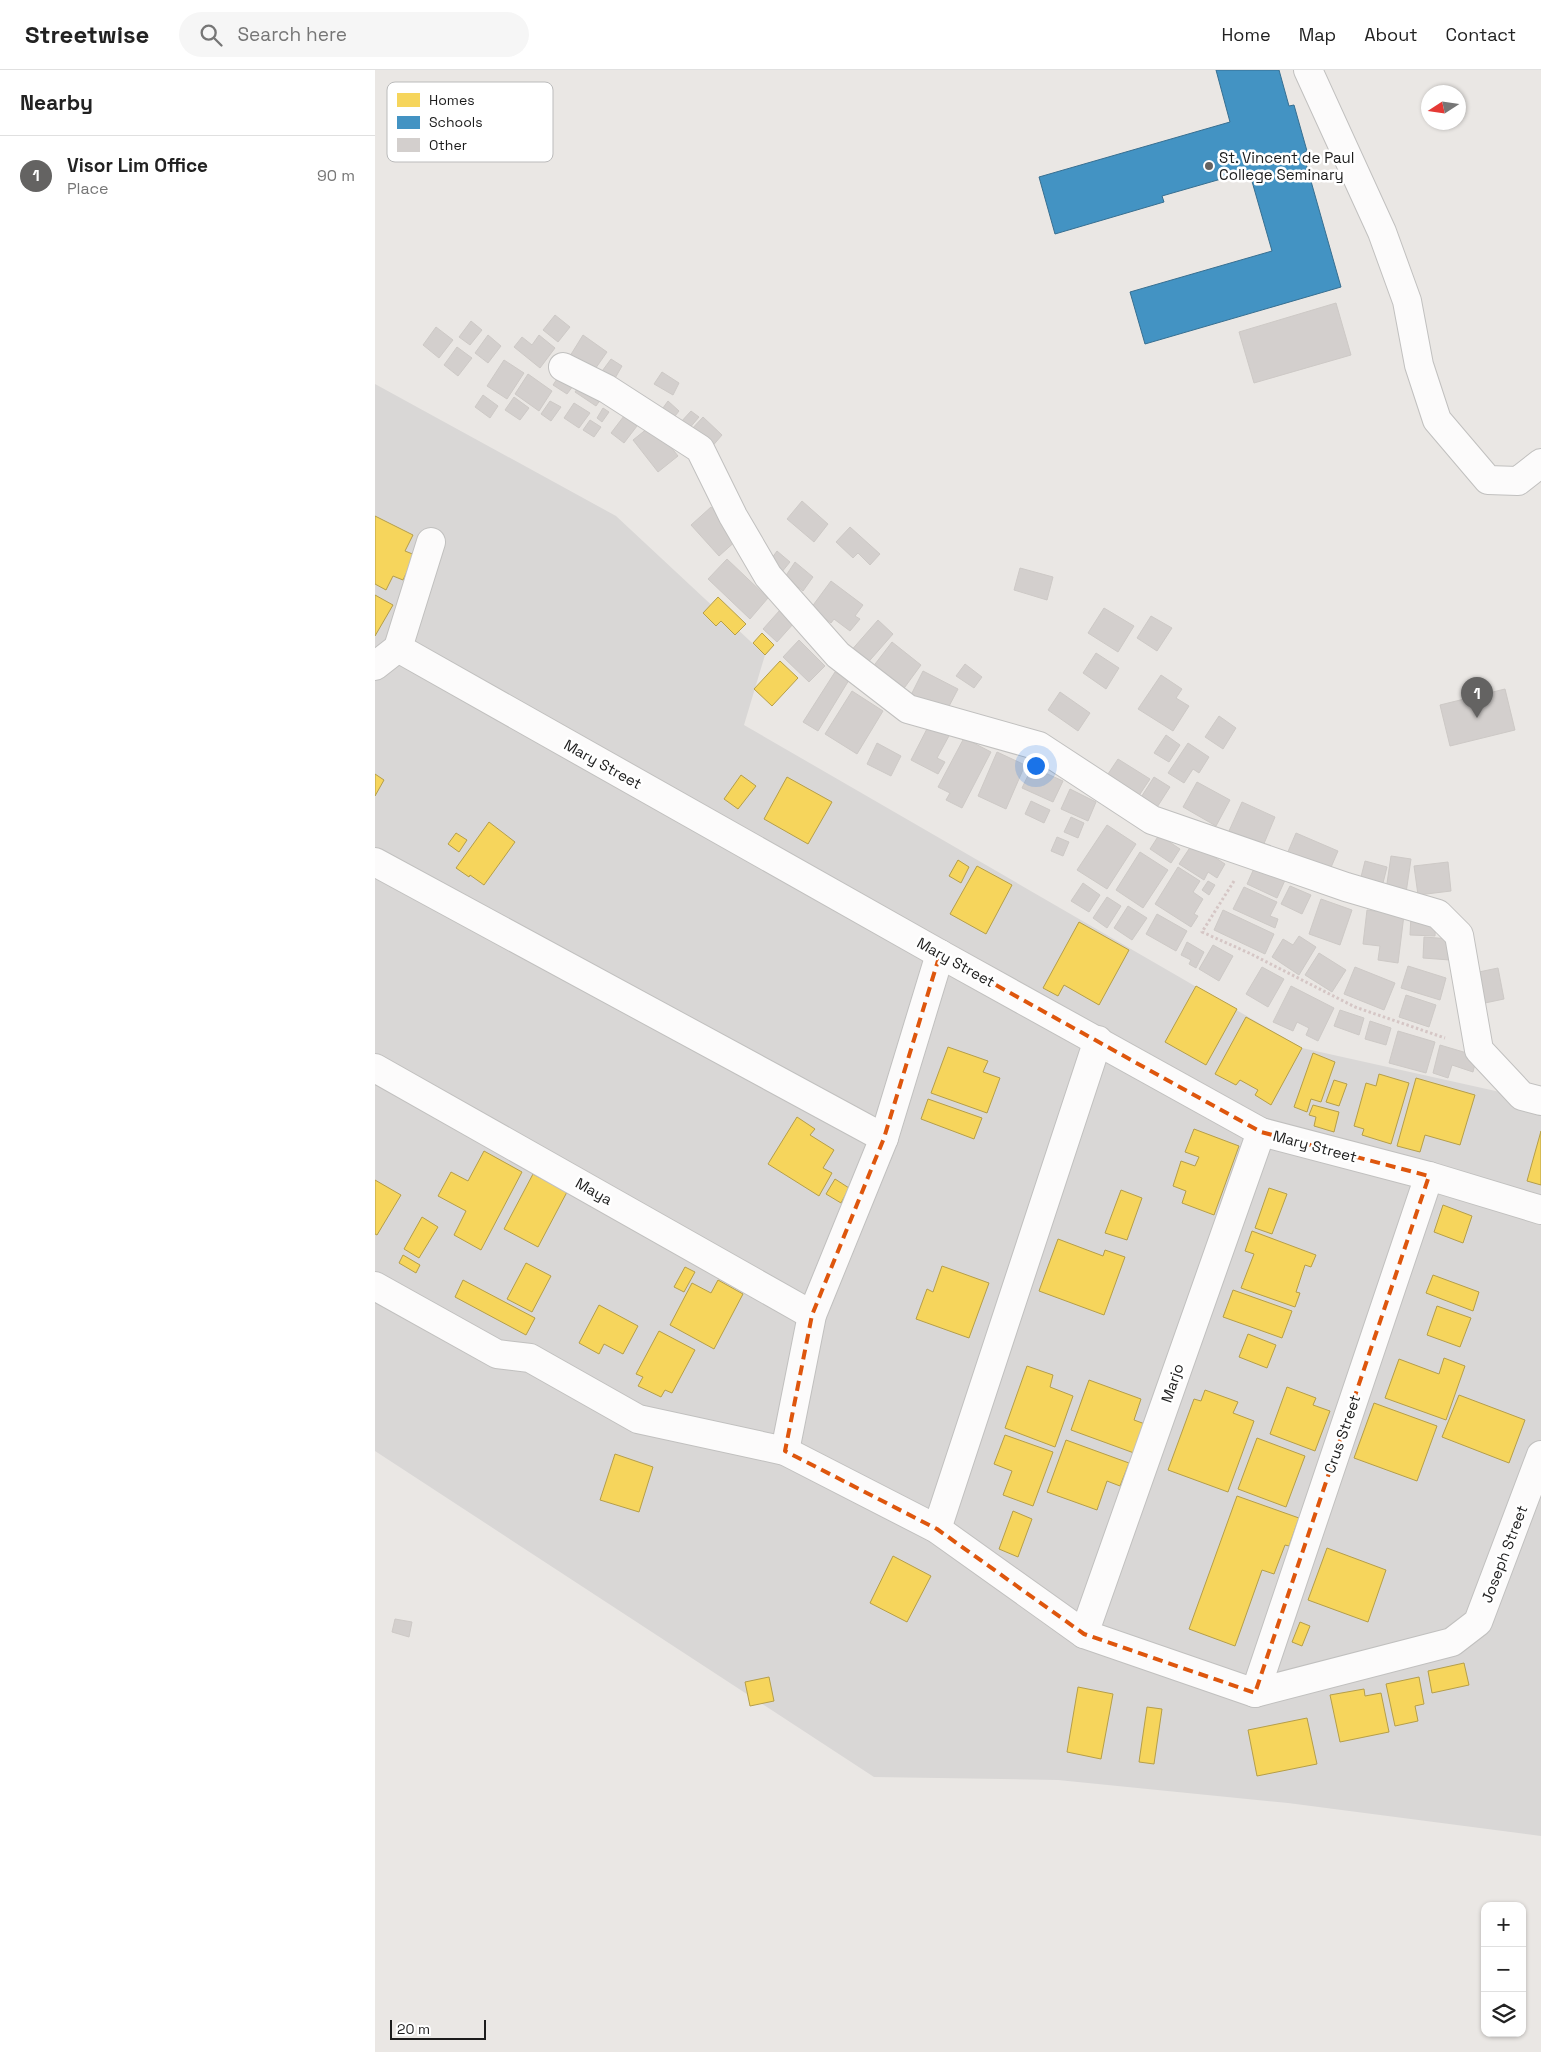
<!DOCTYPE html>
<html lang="en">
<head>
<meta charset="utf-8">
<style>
	body { margin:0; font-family:"Space Grotesk",sans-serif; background:#f6f6f6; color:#222 }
	.controls { position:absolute; right:15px; bottom:15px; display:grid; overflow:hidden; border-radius:10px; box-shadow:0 1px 4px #0004 }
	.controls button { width:45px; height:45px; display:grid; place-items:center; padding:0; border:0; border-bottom:1px solid #e0e0e0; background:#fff; color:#222; font:25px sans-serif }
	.compass { position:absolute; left:1046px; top:15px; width:45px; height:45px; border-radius:50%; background:#fff; box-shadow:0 1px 4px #0004; rotate:258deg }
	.scale { position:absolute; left:15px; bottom:12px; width:96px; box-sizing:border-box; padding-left:5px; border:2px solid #1c1c1c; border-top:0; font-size:14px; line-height:18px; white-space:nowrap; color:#1c1c1c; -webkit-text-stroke:4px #fff; paint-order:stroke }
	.you { position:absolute; left:660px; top:695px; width:18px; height:18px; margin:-12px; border:4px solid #fff; border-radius:50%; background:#1a73e8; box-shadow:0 0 0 8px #1a73e833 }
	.badge { display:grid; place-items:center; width:32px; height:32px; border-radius:50%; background:#646362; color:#fff; font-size:16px; font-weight:700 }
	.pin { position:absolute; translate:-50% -41px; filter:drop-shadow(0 1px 2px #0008) }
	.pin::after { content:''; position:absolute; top:26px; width:18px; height:15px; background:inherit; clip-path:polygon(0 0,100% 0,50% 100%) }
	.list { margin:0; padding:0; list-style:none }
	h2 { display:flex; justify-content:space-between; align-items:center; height:65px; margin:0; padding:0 20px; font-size:21px }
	h2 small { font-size:16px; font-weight:400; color:#767676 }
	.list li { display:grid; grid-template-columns:32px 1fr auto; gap:15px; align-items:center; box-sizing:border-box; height:80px; padding:0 20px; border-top:1px solid #e0e0e0 }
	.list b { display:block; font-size:19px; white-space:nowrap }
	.list p { margin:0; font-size:16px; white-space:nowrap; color:#767676 }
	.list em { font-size:16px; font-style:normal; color:#767676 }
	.icon { flex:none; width:28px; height:28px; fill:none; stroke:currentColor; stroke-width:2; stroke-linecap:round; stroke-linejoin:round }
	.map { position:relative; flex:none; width:1166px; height:1982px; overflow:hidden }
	header { display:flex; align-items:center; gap:30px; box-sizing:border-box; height:70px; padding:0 25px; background:#fff; border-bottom:1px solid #e0e0e0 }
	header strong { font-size:24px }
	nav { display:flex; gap:28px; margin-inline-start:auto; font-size:18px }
	.search { width:350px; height:45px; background:#f6f6f6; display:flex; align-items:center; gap:12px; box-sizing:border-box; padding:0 18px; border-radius:28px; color:#767676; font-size:19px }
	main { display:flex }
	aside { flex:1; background:#fff }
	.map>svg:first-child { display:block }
	.residential { fill:#d9d7d6 }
	.homes { fill:#f6d55c; stroke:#b59e49 }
	.schools { fill:#4393c3; stroke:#376f91 }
	.building { fill:#d3cfcd; stroke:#cdc9c6 }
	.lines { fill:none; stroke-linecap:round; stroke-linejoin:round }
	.minor-casing { stroke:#c1c0bf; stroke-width:30 }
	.path { stroke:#d5c6c5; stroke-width:3; stroke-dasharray:2.5 2.5; stroke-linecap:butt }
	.minor { stroke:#fcfbfb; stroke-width:28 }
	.marked { fill:none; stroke:#de560d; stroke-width:4; stroke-dasharray:10 6; stroke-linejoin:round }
	.poi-dot { fill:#646362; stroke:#fff; stroke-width:2 }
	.labels { text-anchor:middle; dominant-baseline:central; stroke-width:5; stroke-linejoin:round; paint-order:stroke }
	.poi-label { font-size:15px; fill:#1c1c1c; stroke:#fff; text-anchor:start }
	.street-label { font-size:15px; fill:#1c1c1c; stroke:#fff }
	.key { fill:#fff; stroke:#bbb; stroke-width:1 }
	.key-label { font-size:14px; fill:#1c1c1c }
</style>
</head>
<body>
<header>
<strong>Streetwise</strong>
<div class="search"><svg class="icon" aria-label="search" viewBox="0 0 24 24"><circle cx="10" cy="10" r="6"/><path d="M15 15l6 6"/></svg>Search here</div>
<nav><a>Home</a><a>Map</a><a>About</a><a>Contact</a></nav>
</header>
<main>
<aside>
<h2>Nearby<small></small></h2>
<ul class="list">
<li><span class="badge">1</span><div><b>Visor Lim Office</b><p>Place</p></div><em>90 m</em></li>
</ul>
</aside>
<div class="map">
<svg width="1166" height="1982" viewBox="0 0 1166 1982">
	<rect width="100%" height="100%" fill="#eae7e4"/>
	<path class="residential" d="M0,314L241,446L390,585L369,655L927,978L1166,1031V1766L913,1733L683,1710L499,1707L0,1381Z"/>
	<g class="homes">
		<path d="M0,446L38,465L30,481L40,485L28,510L18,506L11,520L0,514Z"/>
		<path d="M0,525L18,535L0,566Z"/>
		<path d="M343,527L371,554L360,565L346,551L341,556L328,543Z"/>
		<path d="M387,563L399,575L390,585L378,573Z"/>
		<path d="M405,591L423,608L397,636L379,619Z"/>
		<path d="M0,704L9,710L0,726Z"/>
		<path d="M366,705L381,716L363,739L349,729Z"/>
		<path d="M412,707L457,732L433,774L389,749Z"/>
		<path d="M114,752L140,772L109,815L95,805L94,807L81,798Z"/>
		<path d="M81,763L92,770L84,782L73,774Z"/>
		<path d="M583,790L594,797L586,813L574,806Z"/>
		<path d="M602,796L637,815L611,864L575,844Z"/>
		<path d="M704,852L754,880L724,935L689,915L683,926L668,918Z"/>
		<path d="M821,916L862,939L831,995L790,972Z"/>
		<path d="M871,947L927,978L896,1035L880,1025L883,1020L865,1010L861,1015L840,1004Z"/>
		<path d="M573,977L613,991L608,1002L625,1008L612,1043L556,1023Z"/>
		<path d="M938,983L960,992L946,1032L936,1029L932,1042L919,1037Z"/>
		<path d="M1004,1004L1034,1013L1016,1074L987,1065L989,1059L979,1056L991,1013L1001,1016Z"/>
		<path d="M1041,1008L1100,1025L1085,1075L1050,1065L1045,1082L1022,1076Z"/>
		<path d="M959,1010L972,1014L964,1036L951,1032Z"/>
		<path d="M553,1029L607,1048L599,1069L546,1049Z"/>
		<path d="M938,1035L964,1042L959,1062L939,1056L941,1047L934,1045Z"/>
		<path d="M422,1047L440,1059L435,1065L459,1080L448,1098L457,1103L444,1126L393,1094Z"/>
		<path d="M819,1059L864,1076L839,1145L807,1133L811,1121L798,1116L806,1091L820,1096L824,1087L810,1082Z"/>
		<path d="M1166,1061V1115L1152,1111Z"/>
		<path d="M109,1081L147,1102L106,1180L79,1165L91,1141L63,1126L76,1102L93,1111Z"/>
		<path d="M158,1104L192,1122L163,1177L129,1159Z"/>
		<path d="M460,1109L474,1118L466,1133L451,1124Z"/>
		<path d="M0,1110L26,1125L2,1165L0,1164Z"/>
		<path d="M894,1118L912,1124L897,1164L880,1158Z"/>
		<path d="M746,1120L767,1128L752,1170L730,1163Z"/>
		<path d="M1068,1135L1097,1146L1088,1173L1059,1162Z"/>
		<path d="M47,1147L63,1157L44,1188L29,1179Z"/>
		<path d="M877,1161L941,1185L936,1197L930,1195L921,1222L925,1223L920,1237L866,1218L879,1184L870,1181Z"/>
		<path d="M683,1169L728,1186L730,1180L750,1187L729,1245L664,1221Z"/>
		<path d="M28,1185L45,1195L41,1203L24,1193Z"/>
		<path d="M151,1193L176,1206L157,1242L132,1229Z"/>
		<path d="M567,1196L614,1213L594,1268L541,1249L552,1219L558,1222Z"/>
		<path d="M310,1197L320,1202L309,1222L299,1217Z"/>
		<path d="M1058,1205L1104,1222L1098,1241L1051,1223Z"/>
		<path d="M88,1210L160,1248L151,1265L80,1227Z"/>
		<path d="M343,1210L368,1224L339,1279L295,1255L317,1213L336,1223Z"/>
		<path d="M858,1220L917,1241L907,1268L848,1247Z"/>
		<path d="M224,1235L263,1256L248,1284L229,1274L224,1284L204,1273Z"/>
		<path d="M1062,1236L1096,1248L1085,1277L1052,1265Z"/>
		<path d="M284,1261L320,1280L297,1323L290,1320L286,1327L263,1316L268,1307L261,1304Z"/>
		<path d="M873,1264L901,1275L892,1298L864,1287Z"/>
		<path d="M1069,1288L1090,1296L1071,1350L1010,1328L1024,1289L1064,1304Z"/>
		<path d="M652,1296L678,1305L675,1317L698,1326L680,1377L630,1358Z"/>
		<path d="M714,1310L766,1329L759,1350L770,1354L759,1383L696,1360Z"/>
		<path d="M912,1317L941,1328L938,1335L955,1341L940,1381L895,1364Z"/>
		<path d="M830,1320L863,1332L858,1343L879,1351L853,1422L793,1400L819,1329L826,1331Z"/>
		<path d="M1084,1325L1150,1350L1134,1393L1067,1367Z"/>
		<path d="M999,1333L1062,1356L1042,1411L979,1388Z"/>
		<path d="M630,1365L678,1382L658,1436L628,1425L637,1401L619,1394Z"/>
		<path d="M882,1368L930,1386L911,1437L863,1419Z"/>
		<path d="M691,1370L754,1393L745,1416L732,1411L722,1440L672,1422Z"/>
		<path d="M240,1384L278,1397L264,1442L225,1430Z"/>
		<path d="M862,1426L924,1448L914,1476L910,1475L899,1504L887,1500L860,1576L814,1559Z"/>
		<path d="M638,1441L657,1449L643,1487L624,1479Z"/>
		<path d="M952,1478L1011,1500L993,1552L933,1530Z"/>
		<path d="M518,1486L556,1506L532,1552L495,1533Z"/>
		<path d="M925,1552L935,1556L927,1576L917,1572Z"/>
		<path d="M1089,1593L1094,1615L1057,1623L1053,1601Z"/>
		<path d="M394,1607L399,1631L375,1636L370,1612Z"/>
		<path d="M1044,1607L1049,1634L1040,1636L1043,1651L1020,1656L1011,1614Z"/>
		<path d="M703,1617L738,1624L726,1689L692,1682Z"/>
		<path d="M989,1619L990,1626L1006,1623L1014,1662L965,1672L955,1625Z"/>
		<path d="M772,1637L787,1639L779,1694L764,1692Z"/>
		<path d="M932,1648L942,1694L882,1706L873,1660Z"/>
	</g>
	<path class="schools" d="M841,0H904L914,36L919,35L932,81L928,83L966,217L770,274L755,222L897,181L874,101L787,126L789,132L680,164L664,107L855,52Z"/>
	<g class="building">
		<path d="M961,233L976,285L879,313L864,262Z"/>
		<path d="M180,245L195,257L183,272L168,260Z"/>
		<path d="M96,251L107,260L95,275L84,267Z"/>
		<path d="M61,257L78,270L64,288L48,275Z"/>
		<path d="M113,265L126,276L113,293L100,283Z"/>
		<path d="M164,265L180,278L165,298L139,277L147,267L157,275Z"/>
		<path d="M208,265L232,282L218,302L195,286Z"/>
		<path d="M82,277L97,288L83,306L69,295Z"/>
		<path d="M236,289L247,296L235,317L222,308Z"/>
		<path d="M129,290L149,303L132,329L112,316Z"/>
		<path d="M287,302L304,313L298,325L279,314Z"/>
		<path d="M153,304L177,321L164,341L140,324Z"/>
		<path d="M184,306L198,316L192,324L178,315Z"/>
		<path d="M207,312L228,326L221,336L200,322Z"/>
		<path d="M108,325L123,336L115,348L100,337Z"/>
		<path d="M139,327L154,338L145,350L130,340Z"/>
		<path d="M175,331L186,337L176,351L166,344Z"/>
		<path d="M293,331L304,341L296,351L285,342Z"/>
		<path d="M199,333L215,343L204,358L189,348Z"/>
		<path d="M228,338L234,342L227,352L222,348Z"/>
		<path d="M316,341L324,347L313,360L305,353Z"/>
		<path d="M249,346L262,356L249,373L236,363Z"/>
		<path d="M328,347L347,365L335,379L315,361Z"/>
		<path d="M215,350L226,357L219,367L208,360Z"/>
		<path d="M278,354L303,386L283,402L258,370Z"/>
		<path d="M427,431L453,454L439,472L412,449Z"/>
		<path d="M336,437L363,469L344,486L316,455Z"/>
		<path d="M475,457L505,484L495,495L483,483L478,488L461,472Z"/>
		<path d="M402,481L415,492L406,503L394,492Z"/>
		<path d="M352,489L393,528L375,549L333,509Z"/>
		<path d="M420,492L438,507L428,521L410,507Z"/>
		<path d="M645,498L678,507L672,530L639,520Z"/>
		<path d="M456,511L488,535L480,546L485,549L475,561L459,549L456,553L436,538Z"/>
		<path d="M729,538L759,556L743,582L713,563Z"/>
		<path d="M405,540L419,553L402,572L388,559Z"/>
		<path d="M776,546L797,558L782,581L762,568Z"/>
		<path d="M503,550L518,564L489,597L474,583Z"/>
		<path d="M424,570L450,596L434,612L408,587Z"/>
		<path d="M517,572L546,595L527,621L497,598Z"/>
		<path d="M721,583L744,598L731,619L708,603Z"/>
		<path d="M590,594L607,607L599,618L581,606Z"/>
		<path d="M548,601L583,619L571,642L536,625Z"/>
		<path d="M460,602L474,610L443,661L428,652Z"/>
		<path d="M786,605L807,619L801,628L814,636L798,661L763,639Z"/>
		<path d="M1130,619L1140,660L1075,676L1065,635Z"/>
		<path d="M477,621L508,641L482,684L450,664Z"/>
		<path d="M685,622L715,643L703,661L673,640Z"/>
		<path d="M844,646L861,658L848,679L830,667Z"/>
		<path d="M555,653L575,664L562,688L570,692L563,704L536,690Z"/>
		<path d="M791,665L805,675L794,692L779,683Z"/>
		<path d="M589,668L616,682L587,738L571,730L575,723L563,717Z"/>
		<path d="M502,673L526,686L516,706L492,694Z"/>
		<path d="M813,673L834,687L824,703L818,699L809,713L793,703Z"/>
		<path d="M622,682L650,695L631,739L603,726Z"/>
		<path d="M743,689L775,709L763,727L731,707Z"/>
		<path d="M657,697L688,711L678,732L647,718Z"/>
		<path d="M779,707L795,717L779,742L763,732Z"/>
		<path d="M822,712L855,730L841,756L808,737Z"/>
		<path d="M695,719L721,732L713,751L686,739Z"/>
		<path d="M656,731L675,740L669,753L650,744Z"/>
		<path d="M867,732L900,747L888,776L854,761Z"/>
		<path d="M696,747L709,753L703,768L689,762Z"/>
		<path d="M732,755L761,774L732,819L702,800Z"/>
		<path d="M921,763L963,781L954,802L912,784Z"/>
		<path d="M784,765L805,779L796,793L775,779Z"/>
		<path d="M682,767L694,772L688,786L676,781Z"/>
		<path d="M818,773L850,794L842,808L833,802L829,810L804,794Z"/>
		<path d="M765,782L793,800L768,838L741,820Z"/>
		<path d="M1016,786L1036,789L1031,823L1011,820Z"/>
		<path d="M990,791L1012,797L1007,817L985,811Z"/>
		<path d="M1073,792L1076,821L1043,825L1039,796Z"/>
		<path d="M881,794L911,808L902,828L872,814Z"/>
		<path d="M803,797L825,811L818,822L828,829L819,844L823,846L816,857L780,834Z"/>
		<path d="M833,811L840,815L834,825L827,820Z"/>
		<path d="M708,813L725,825L714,842L696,831Z"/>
		<path d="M915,816L936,825L927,844L906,834Z"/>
		<path d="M869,817L902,832L895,846L903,849L900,858L858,839Z"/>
		<path d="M732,827L746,836L732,858L718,848Z"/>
		<path d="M946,829L977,840L965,875L934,864Z"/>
		<path d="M753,836L772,848L757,870L739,858Z"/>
		<path d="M848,840L899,864L890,884L839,860Z"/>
		<path d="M992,840L1029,845L1023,893L1003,890L1005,876L988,874Z"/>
		<path d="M782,844L812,861L801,881L771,864Z"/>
		<path d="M1036,845L1061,846L1060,866L1035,865Z"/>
		<path d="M924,866L941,877L924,905L897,887L908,869L918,875Z"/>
		<path d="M1049,867L1076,869L1075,890L1048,888Z"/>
		<path d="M812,872L829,882L821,898L814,894L816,890L806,885Z"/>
		<path d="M838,875L858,886L844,911L824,899Z"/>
		<path d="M944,883L971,900L957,922L930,905Z"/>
		<path d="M1033,896L1071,908L1065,930L1026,918Z"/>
		<path d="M887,897L909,909L893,937L871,924Z"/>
		<path d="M980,897L1020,913L1009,940L969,924Z"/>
		<path d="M1123,898L1129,929L1105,934L1099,903Z"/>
		<path d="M916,916L959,938L943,971L931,965L934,958L922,952L918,961L898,952Z"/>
		<path d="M1031,925L1061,935L1054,957L1024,947Z"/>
		<path d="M965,940L989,948L984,965L959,956Z"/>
		<path d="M995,951L1016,958L1011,975L990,969Z"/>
		<path d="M1023,961L1060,972L1051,1003L1014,993Z"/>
		<path d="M1065,975L1102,986L1098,1002L1077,995L1073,1008L1058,1003Z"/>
		<path d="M20,1549L37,1552L34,1567L17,1562Z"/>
	</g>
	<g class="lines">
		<g class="minor-casing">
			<g id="minor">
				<path d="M933,0L1007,162L1032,231L1044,295L1062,350L1113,410L1143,411L1166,393"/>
				<path d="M188,297L232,319L325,379L358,446L393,506L463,585L533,639L664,676L777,750L971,817L1063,844L1084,865L1104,980L1147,1026L1166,1031"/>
				<path d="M23,578L565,884L886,1062L1054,1106L1166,1140"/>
				<path d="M0,596L23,578L56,472"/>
				<path d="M0,792L509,1068"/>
				<path d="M0,998L437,1245"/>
				<path d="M0,1216L122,1284L155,1288L263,1349L410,1381L562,1459L709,1564L880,1623L1077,1572L1103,1552L1166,1385"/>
				<path d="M410,1381L437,1245L509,1068L565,884"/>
				<path d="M562,1459L723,970"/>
				<path d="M709,1564L886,1062"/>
				<path d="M880,1623L1054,1106"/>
			</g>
		</g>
		<path class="path" d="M859,811L827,862L874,883L980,937L1070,968"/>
		<use href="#minor" class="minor"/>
	</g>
	<path class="marked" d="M565,884L886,1062L1054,1106L880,1623L709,1564L562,1459L410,1381L437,1245L509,1068Z"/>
	<circle class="poi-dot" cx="834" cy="96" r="5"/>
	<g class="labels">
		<g class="poi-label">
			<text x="844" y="87">St. Vincent de Paul<tspan x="844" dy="17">College Seminary</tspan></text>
		</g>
		<g class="street-label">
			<text transform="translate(228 694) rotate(29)">Mary Street</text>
			<text transform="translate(581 892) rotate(29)">Mary Street</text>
			<text transform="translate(940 1076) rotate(15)">Mary Street</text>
			<text transform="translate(219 1121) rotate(29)">Maya</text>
			<text transform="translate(797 1313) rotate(-71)">Marjo</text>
			<text transform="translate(967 1364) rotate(-71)">Crus Street</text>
			<text transform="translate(1129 1484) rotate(-69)">Joseph Street</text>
		</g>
	</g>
	<rect x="12" y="12" width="166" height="80" rx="8" class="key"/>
	<rect x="22" y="23" width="23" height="14" fill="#f6d55c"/>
	<rect x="22" y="46" width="23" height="13" fill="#4393c3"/>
	<rect x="22" y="68" width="23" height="14" fill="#d3cfcd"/>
	<g class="key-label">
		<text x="54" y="35">Homes</text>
		<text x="54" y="57">Schools</text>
		<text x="54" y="80">Other</text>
	</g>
</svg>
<div class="controls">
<button>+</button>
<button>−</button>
<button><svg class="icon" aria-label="layers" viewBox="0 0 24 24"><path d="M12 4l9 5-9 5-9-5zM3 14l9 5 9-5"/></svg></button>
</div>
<svg class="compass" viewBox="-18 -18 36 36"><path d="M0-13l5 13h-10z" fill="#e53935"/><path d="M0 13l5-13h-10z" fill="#767676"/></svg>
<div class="scale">20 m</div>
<div class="you"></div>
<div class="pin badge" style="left:1102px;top:648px">1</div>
</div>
</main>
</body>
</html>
